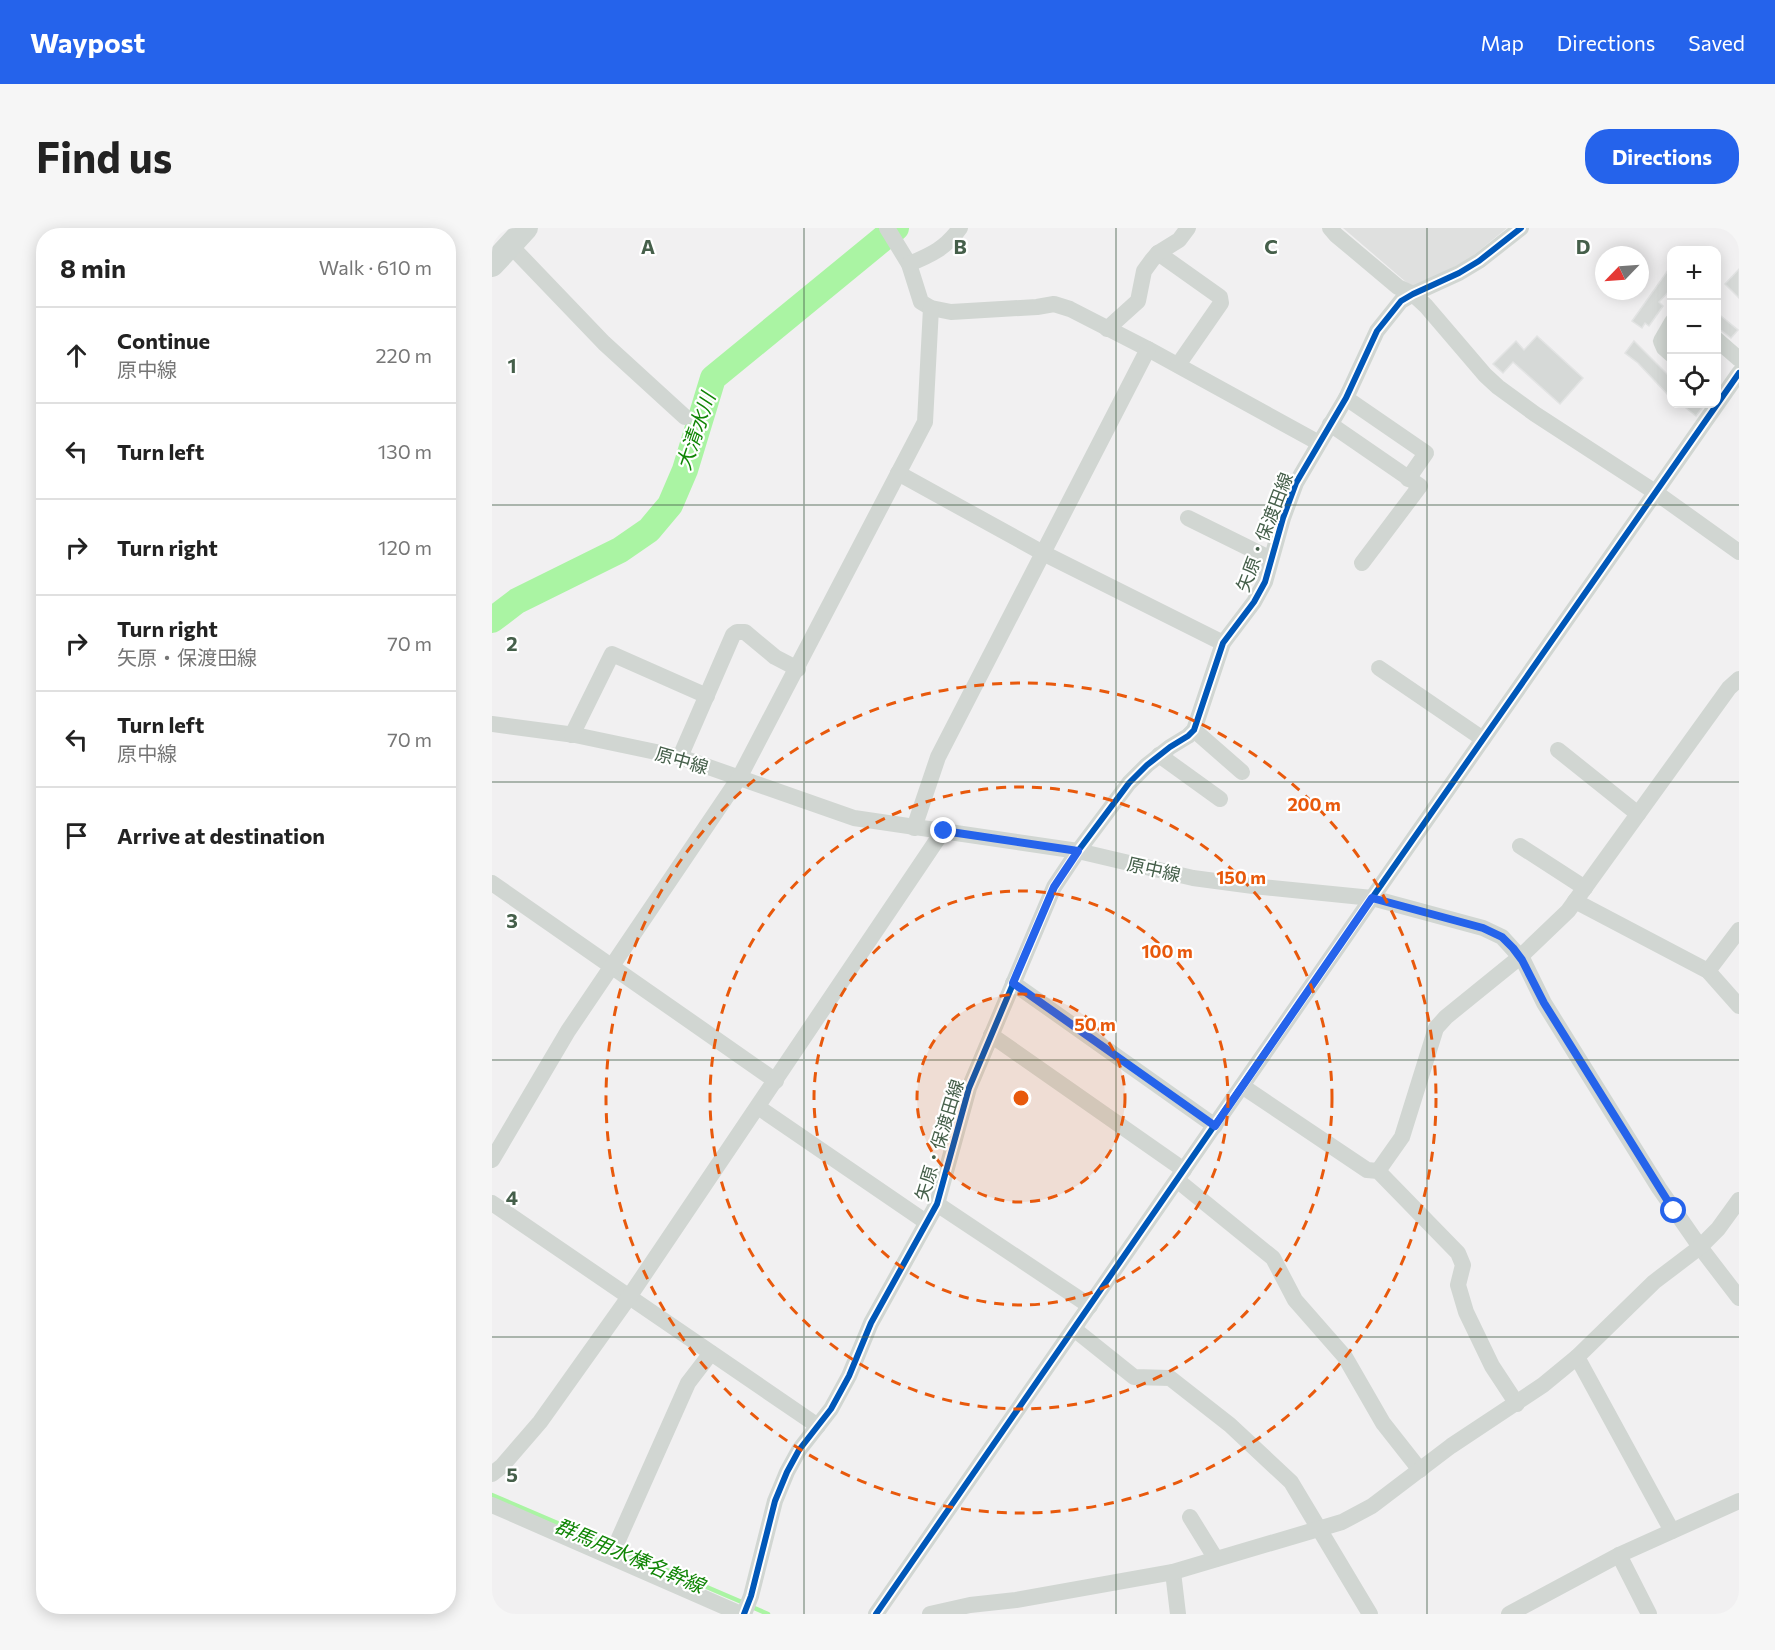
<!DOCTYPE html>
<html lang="en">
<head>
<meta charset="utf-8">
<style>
	body { margin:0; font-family:Commissioner,"Noto Sans JP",sans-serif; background:#f6f6f6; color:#222 }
	.controls { position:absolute; right:18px; top:18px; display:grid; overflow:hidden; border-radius:12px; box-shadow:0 3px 15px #0003 }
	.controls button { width:54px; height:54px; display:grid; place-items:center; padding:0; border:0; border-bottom:2px solid #e0e0e0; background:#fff; color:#222; font:30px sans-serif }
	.compass { position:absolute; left:1103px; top:18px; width:54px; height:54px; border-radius:50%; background:#fff; box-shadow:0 3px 15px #0003; rotate:245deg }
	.stop { position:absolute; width:18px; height:18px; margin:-14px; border:4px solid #2563eb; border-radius:50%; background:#fff }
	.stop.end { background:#2563eb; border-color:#fff; box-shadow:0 2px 6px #0008 }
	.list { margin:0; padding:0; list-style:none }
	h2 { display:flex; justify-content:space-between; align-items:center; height:78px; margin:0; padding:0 24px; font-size:26px }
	h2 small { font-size:20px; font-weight:400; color:#767676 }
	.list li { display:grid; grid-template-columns:39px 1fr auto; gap:18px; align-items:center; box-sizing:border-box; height:96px; padding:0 24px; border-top:2px solid #e0e0e0 }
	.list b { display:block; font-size:22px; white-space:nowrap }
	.list p { margin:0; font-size:20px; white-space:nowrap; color:#767676 }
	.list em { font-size:20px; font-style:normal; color:#767676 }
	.icon { flex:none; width:33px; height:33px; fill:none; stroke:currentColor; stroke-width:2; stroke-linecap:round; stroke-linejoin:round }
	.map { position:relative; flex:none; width:1247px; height:1386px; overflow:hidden; border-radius:24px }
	header { display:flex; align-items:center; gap:36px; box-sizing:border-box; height:84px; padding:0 30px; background:#2563eb; color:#fff }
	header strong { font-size:28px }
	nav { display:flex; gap:33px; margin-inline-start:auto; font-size:21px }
	.intro { display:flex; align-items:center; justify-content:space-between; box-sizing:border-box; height:144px; padding:0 36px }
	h1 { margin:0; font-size:42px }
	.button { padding:15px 27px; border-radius:24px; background:#2563eb; color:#fff; font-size:21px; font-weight:700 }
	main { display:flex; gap:36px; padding:0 36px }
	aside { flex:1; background:#fff; border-radius:24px; box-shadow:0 3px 15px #0003 }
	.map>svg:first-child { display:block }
	.education { fill:#dfe0df }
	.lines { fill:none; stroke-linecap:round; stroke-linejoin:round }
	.stream { stroke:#aaf4a3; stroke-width:4.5 }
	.river { stroke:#aaf4a3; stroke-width:26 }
	.building { fill:#d6d9d7; stroke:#e2e3e3; stroke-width:1.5 }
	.minor { stroke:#d1d6d2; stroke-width:16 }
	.secondary { stroke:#d0d6d2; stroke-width:24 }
	.cycleway-casing { stroke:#fff; stroke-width:10 }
	.cycleway { stroke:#0057b8; stroke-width:6 }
	.route { stroke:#2563eb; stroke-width:8 }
	.grid { fill:none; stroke:#455f4a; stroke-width:1.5; stroke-opacity:0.55 }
	.ring { fill:none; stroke:#e8590c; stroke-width:3; stroke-dasharray:10 8 }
	.labels { text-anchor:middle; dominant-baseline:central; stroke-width:4.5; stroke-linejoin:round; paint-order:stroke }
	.street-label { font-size:18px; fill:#455f4a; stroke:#fff }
	.water-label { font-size:20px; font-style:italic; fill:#108505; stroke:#fff }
	.grid-label { font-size:20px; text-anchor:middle; font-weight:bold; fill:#455f4a; stroke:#fff; stroke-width:4.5; stroke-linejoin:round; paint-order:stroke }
	.centre { fill:#e8590c; stroke:#fff; stroke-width:3 }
	.ring-label { font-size:18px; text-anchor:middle; font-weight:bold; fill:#e8590c; stroke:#fff; stroke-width:4.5; stroke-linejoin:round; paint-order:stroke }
</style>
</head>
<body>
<header>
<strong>Waypost</strong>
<nav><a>Map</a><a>Directions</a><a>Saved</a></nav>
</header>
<div class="intro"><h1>Find us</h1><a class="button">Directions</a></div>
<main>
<aside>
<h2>8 min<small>Walk · 610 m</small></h2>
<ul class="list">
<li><svg class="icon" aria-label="ahead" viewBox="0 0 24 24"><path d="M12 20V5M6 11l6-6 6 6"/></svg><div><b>Continue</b><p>原中線</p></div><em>220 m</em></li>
<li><svg class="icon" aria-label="left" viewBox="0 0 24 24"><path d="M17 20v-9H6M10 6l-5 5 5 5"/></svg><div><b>Turn left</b></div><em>130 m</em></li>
<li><svg class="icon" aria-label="right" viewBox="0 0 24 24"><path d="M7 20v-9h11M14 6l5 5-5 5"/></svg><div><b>Turn right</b></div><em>120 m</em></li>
<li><svg class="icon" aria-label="right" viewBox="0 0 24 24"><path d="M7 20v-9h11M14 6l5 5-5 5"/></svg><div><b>Turn right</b><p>矢原・保渡田線</p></div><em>70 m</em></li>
<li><svg class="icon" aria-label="left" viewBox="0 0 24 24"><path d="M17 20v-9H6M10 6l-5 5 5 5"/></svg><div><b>Turn left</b><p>原中線</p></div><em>70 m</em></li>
<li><svg class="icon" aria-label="arrive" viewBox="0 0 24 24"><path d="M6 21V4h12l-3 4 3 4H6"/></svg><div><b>Arrive at destination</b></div></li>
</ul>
</aside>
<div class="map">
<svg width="1247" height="1386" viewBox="0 0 1247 1386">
	<rect width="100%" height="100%" fill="#f1f0f1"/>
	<path class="education" d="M851,0H1015L977,31L921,60Z"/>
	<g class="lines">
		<g class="stream">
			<path d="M0,1267L252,1375"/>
			<path d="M260,1379L276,1386"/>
		</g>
		<path class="river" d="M0,392L25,373L128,322L157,302L178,277L193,242L221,150L404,0"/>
	</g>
	<g class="building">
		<path d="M1179,38V61L1167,74L1171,78L1157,98L1153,95L1150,100L1140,93Z"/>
		<path d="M1247,41V70L1233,56Z"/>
		<path d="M1224,84L1246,102L1239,110L1230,103L1224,101Z"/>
		<path d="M1045,108L1091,150L1068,176L1021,134L1011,145L1001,136L1024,113L1032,122Z"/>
		<path d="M1142,113L1179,150V170L1146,135L1133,125Z"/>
		<path d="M1189,176H1213L1204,188Z"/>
	</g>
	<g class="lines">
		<g class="minor">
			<path d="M395,0L417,36L429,74L439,80L459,84L545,79L562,76L578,81L656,121L827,215"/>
			<path d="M838,0L844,7L906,59L921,66L934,78L993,147L1006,159L1043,186L1163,264L1247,324"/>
			<path d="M18,17L112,115L193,189"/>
			<path d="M666,25L728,69L729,75L686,137"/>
			<path d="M417,36C439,27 454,20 468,0"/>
			<path d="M1180,94L1169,113L1172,120L1180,127"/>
			<path d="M615,101L646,73L652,43L660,32L666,25L687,12L696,0"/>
			<path d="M1224,111L1247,131"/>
			<path d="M854,170L934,225L916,251"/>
			<path d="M838,196L928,258L870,335"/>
			<path d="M406,245L551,325L731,415"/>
			<path d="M696,290L779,331"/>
			<path d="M887,440L991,511"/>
			<path d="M0,496L83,507L188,529L362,590L586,623L701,650L761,658L880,670L991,700L1010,709L1031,732L1052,775L1167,960L1208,1019L1247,1070"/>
			<path d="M702,502L750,544"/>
			<path d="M80,507L120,426L215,468"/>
			<path d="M1066,522L1146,586"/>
			<path d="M667,527L728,571"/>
			<path d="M188,529L241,407L245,404H253L283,429L306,441"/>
			<path d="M422,600L446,529L656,121"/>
			<path d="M1028,618L1093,660"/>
			<path d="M0,655L284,853"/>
			<path d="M1083,673L1216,743L1247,778"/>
			<path d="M1216,743L1247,702"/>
			<path d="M521,755L723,898"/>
			<path d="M499,807L692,942"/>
			<path d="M750,858L875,942L886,943L966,1025L971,1037L966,1057L974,1084L1000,1138L1025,1176"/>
			<path d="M266,879L434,994"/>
			<path d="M0,932L76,803L247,550L433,194L439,80"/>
			<path d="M886,943L910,909L944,800L954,789L1028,729L1076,683L1237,460L1247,451"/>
			<path d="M685,952L781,1030L803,1072L853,1129L891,1195L928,1242"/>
			<path d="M0,975L326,1198"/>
			<path d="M445,976L598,1078"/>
			<path d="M582,1101L642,1149L678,1150L738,1197L799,1254L878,1386"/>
			<path d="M1085,1129L1180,1303"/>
			<path d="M0,1246L10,1238L48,1194L137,1069L451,603"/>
			<path d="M0,1277L249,1386"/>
			<path d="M698,1289L724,1331"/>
			<path d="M1127,1327L1157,1386"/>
			<path d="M119,1328L196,1155L219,1125"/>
			<path d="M681,1344L686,1386"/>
			<path d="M252,1386L259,1368L283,1273L295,1244L307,1222L339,1181L357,1148L379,1095L445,976L477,860L562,659L586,623L637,555L655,537L678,519L696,508L702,502L731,415L762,374L773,354L791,290L804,255L854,170L885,103L909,73L921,66L967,45L987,33L1029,0"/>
			<path d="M384,1386L880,670L1247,145"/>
			<path d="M438,1386L478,1377L524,1372L681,1344L850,1294L880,1278L959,1218L1051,1157L1085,1129L1162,1054L1208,1019L1226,1001L1247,972"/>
			<path d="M1017,1386L1127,1327L1247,1273"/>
		</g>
		<path class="secondary" d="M0,37L34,0"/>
		<g class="cycleway-casing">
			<g id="cycleway">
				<path d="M252,1386L259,1368L283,1273L295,1244L307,1222L339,1181L357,1148L379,1095L445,976L477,860L562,659L586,623L637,555L655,537L678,519L696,508L702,502L731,415L762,374L773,354L791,290L804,255L854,170L885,103L909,73L921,66L967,45L987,33L1029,0"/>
				<path d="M384,1386L880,670L1247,145"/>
			</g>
		</g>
		<use href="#cycleway" class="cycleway"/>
	</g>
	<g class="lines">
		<path class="route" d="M452,603L586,623L562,659L521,755L723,898L880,670L991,700L1010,709L1021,720L1030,732L1052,775L1182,983"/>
	</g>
	<path class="grid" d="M312,0V1386M624,0V1386M935,0V1386M0,277H1247M0,554H1247M0,832H1247M0,1109H1247"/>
	<circle cx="529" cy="870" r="104" fill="#e8590c" fill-opacity=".12"/>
	<g class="ring">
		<circle cx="529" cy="870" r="104"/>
		<circle cx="529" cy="870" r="207"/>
		<circle cx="529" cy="870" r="311"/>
		<circle cx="529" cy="870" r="415"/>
	</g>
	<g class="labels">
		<g class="street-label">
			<text transform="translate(772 304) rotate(-69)">矢原・保渡田線</text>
			<text transform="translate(190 532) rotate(16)">原中線</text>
			<text transform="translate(662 641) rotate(13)">原中線</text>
			<text transform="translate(447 912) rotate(-73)">矢原・保渡田線</text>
		</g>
		<g class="water-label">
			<text transform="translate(203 203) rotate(-71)">大清水川</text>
			<text transform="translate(138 1327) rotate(23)">群馬用水榛名幹線</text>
		</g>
	</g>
	<g class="grid-label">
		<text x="156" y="26">A</text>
		<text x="468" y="26">B</text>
		<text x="779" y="26">C</text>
		<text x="1091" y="26">D</text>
		<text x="20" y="145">1</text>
		<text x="20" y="423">2</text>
		<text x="20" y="700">3</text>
		<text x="20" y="977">4</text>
		<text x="20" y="1254">5</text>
	</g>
	<circle cx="529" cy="870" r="9" class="centre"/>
	<g class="ring-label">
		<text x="822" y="583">200 m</text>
		<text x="749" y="656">150 m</text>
		<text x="675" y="730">100 m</text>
		<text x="603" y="803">50 m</text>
	</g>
</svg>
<div class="controls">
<button>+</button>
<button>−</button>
<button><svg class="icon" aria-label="locate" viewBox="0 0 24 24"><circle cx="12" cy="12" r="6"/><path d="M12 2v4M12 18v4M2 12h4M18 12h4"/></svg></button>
</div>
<svg class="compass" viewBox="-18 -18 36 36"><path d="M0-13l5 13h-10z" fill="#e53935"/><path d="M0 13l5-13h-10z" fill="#767676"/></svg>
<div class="stop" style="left:1182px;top:983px"></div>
<div class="stop end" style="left:452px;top:603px"></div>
</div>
</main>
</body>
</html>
